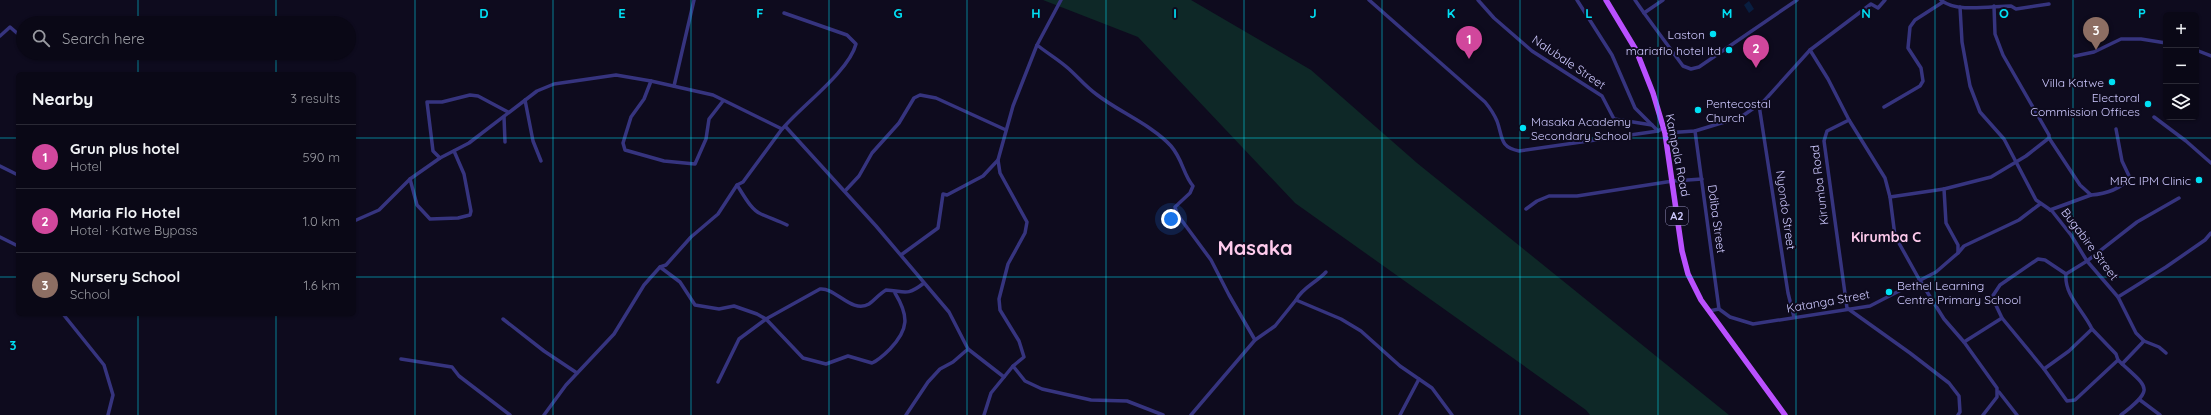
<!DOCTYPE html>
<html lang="en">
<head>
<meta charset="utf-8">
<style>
	body { margin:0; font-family:Quicksand,sans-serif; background:#13111f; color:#f1f3f6 }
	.controls { position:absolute; right:12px; top:12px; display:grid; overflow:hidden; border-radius:6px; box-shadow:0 1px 3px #0004 }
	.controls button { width:36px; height:36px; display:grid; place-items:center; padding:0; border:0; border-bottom:1px solid #2a2935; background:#0a0816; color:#f1f3f6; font:20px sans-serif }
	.you { position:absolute; left:1171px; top:219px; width:14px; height:14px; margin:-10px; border:3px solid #fff; border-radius:50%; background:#1a73e8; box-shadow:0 0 0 6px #1a73e833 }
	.badge { display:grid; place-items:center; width:26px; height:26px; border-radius:50%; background:#00e0f4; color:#fff; font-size:13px; font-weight:700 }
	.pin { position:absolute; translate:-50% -33px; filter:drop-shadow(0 1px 2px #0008) }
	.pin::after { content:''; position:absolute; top:21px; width:14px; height:12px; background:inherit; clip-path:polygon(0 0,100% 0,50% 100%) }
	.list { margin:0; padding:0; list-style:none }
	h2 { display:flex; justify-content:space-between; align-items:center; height:52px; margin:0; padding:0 16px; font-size:17px }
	h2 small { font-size:13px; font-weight:400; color:#999aa1 }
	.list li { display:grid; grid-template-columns:26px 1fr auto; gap:12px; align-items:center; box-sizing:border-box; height:64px; padding:0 16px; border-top:1px solid #2a2935 }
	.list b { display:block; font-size:15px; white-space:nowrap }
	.list p { margin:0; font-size:13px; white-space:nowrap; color:#999aa1 }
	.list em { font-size:13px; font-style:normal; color:#999aa1 }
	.icon { flex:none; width:22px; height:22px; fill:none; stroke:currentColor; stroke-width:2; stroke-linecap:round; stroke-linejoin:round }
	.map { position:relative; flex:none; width:2211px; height:415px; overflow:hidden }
	.search { position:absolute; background:#0a0816; box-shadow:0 1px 3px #0004; left:16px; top:16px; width:340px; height:44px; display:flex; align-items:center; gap:10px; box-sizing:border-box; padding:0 14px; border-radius:22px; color:#999aa1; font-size:15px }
	.panel { position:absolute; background:#0a0816; box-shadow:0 1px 3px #0004; left:16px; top:72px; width:340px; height:244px; border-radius:6px }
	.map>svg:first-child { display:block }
	.green { fill:#0e2827 }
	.water { fill:#091e40 }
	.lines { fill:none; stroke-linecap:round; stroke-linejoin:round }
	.street { stroke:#36347f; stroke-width:3.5 }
	.primary { stroke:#ba50ff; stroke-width:5.5 }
	.grid { fill:none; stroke:#00e0f4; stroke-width:1; stroke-opacity:0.55 }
	.poi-dot { fill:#00e0f4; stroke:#0e0b1e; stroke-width:1.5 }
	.labels { text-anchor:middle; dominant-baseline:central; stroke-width:4; stroke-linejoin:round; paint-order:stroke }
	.shield { fill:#0e0b1e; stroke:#9490bc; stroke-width:1 }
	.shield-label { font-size:11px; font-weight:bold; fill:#cec9ff }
	.poi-label { font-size:12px; fill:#cec9ff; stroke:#0e0b1e; text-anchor:end }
	.street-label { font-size:12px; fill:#cec9ff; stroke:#0e0b1e }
	.quarter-label { font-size:14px; font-weight:bold; fill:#ffcbed; stroke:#0e0b1e }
	.town-label { font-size:20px; font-weight:bold; fill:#ffcbed; stroke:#0e0b1e }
	.grid-label { font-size:13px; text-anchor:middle; font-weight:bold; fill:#00e0f4; stroke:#0e0b1e; stroke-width:4; stroke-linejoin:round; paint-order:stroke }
</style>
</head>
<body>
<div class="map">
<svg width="2211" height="415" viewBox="0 0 2211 415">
	<rect width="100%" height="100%" fill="#0e0b1e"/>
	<path class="green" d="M1043,0H1191L1311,70L1417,163L1729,415H1590L1586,410L1295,203L1138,37Z"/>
	<path class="water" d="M1749,1L1754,9L1749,13L1744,5Z"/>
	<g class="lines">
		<g class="street">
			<path d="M1369,0L1485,102C1490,108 1494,114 1497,121C1503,137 1499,147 1519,151L1658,131L1663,128"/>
			<path d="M1478,0L1494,18L1532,51L1602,96L1614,119L1652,125"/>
			<path d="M1577,0L1612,55L1635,108L1658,131"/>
			<path d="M1635,0L1644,13L1663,0"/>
			<path d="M1941,0C1955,13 1992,6 2011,6L2016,9L2049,4"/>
			<path d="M1960,7L1962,42L1970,86L1980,112L2004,139L2036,200L2052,211L2071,235L2087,261L2118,297L2136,333L2144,341L2159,347L2166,353"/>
			<path d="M784,13L847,35L856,44C849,71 803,105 785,126"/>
			<path d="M1644,13L1683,66L1691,69L1699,67L1797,0"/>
			<path d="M0,36L10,27L18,34"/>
			<path d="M1037,45C1047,53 1059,60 1069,69C1078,77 1086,87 1096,94C1119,112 1152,125 1171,146C1183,160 1183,174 1193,186L1190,193L1175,207L1177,214L1211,260L1229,295L1255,340"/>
			<path d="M1810,50L1828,79L1849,120L1885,178L1890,197L1895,236L1919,279L1944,319L1964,342L1997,388V397L1983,415"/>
			<path d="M2196,50L2211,56"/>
			<path d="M2075,56L2094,52L2121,39H2141L2166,43"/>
			<path d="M651,81L644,99L631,117L623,143L625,150L664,161L695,164L706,139L709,119L723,101"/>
			<path d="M674,86L694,0"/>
			<path d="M525,100L533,141L541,161"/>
			<path d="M1759,105L1788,293L1794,317"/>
			<path d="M1884,107L1920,86L1923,81L1921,68L1908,48L1910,27L1915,20L1943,2"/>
			<path d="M504,117L505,142"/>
			<path d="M2154,117L2186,141L2211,163"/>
			<path d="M1849,120L1827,131L1824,141L1847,308L1910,353L1949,383L1959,396L1960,412L1958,415"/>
			<path d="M1695,131L1719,309"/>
			<path d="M1665,133L1695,131L1741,117L1764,101L1810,50L1871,4L1878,8L1885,0"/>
			<path d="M2049,138L2080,185L2091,195C2106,194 2120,189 2130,178L2122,161L2116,129"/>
			<path d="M440,158L433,151L427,102H442L470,95L478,96L508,112"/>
			<path d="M0,166L18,175"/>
			<path d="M410,179L417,205L430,219L458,218L470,215L471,211L464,174L454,151"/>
			<path d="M737,185C743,194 751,210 761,214C770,218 779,221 787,225"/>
			<path d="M845,191L859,176L872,153L899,123L914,98L920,95L936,98L1006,130"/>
			<path d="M1890,197L1944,189"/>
			<path d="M1526,209L1537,201L1549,196H1577L1673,181L1702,179"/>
			<path d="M2050,210L2091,195"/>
			<path d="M354,221L379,210L410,179L440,158L469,143L537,91L554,84L616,75L651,81L713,95L782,129L785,126L876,226L949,312L968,349L1004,377"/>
			<path d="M0,237L18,246"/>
			<path d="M1958,253V245L1946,223L1944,189L1991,177L2026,156L2049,138V135L2003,55L1995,34L1994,6"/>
			<path d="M901,255L938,228L943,194L947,195L983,176L998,160"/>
			<path d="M660,267L680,282L695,305L719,309L734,306L757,314L766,319L803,358L826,364L848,356L872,363C879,360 885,354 890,349C909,329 909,316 895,293"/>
			<path d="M2066,274L2045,260L2038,259L2000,285L1992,297L2002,318L2044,369L2069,351L2092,329C2083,310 2064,295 2066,274L2087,261L2137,222L2179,198"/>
			<path d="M2118,297L2166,267L2205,240L2211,233"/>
			<path d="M1296,300C1303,287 1316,283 1326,272"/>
			<path d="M1709,311L1719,309L1730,317L1753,324L1870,306L1936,272L1958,253L1964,246L2019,220L2040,204"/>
			<path d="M63,314L104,365L113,395L108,415"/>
			<path d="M503,319L544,351L577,373"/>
			<path d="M1964,342L2002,318"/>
			<path d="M401,359L452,367L459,376L510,415"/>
			<path d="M2118,360C2147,388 2157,387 2121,415"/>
			<path d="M2122,364L2144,341"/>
			<path d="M1013,366L1024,357L1019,341L1000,310L999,299L1008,264L1025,233L1027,222L1000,173L998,160L1013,106L1037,45L1061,0"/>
			<path d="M2044,369L2067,401L2075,400L2118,360L2116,354L2092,329"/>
			<path d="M718,382L739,339L766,319L820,289C835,287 852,314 869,304C875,300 879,294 886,290C905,291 906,297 924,283"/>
			<path d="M1999,392L2017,415"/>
			<path d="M2140,400L2160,415"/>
			<path d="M544,415L566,385L614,334L644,285L660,267L666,265L691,237L718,214L737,185L743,182L782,129"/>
			<path d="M906,415L928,382L940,369L953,362L968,349"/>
			<path d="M984,415L991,393L1013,366L1025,381L1042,389L1091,400L1127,401L1163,415"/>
			<path d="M1191,415L1255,340L1275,326L1296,300L1341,319L1361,331L1400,366L1432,388L1452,415"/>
			<path d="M1400,415L1419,379"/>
		</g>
		<path class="primary" d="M1606,0L1636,50L1653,93L1665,133L1682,251L1688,274L1701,300L1785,415"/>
	</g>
	<path class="grid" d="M138,0V23M276,0V23M415,0V415M553,0V415M691,0V415M829,0V415M967,0V415M1106,0V415M1244,0V415M1382,0V415M1520,0V415M1658,0V415M1796,0V415M1935,0V415M2073,0V415M138,53V74M276,53V74M0,138H18M354,138H2211M0,277H18M354,277H2211M138,314V415M276,314V415"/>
	<g class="poi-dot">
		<circle cx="1713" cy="34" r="4"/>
		<circle cx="1729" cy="50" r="4"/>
		<circle cx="2112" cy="82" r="4"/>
		<circle cx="2148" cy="104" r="4"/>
		<circle cx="1698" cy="110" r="4"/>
		<circle cx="1523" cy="128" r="4"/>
		<circle cx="2199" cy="180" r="4"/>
		<circle cx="1889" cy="292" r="4"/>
	</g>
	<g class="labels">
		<rect class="shield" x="1666" y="207" width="22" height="18" rx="3"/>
		<g class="shield-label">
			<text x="1677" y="216">A2</text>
		</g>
		<g class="poi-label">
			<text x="1705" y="34">Laston</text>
			<text x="1721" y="50">mariaflo hotel ltd</text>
			<text x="2104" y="82">Villa Katwe</text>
			<text x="2140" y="97">Electoral<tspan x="2140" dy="14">Commission Offices</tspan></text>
			<text x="1706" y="103" text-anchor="start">Pentecostal<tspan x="1706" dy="14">Church</tspan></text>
			<text x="1531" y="121" text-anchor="start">Masaka Academy<tspan x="1531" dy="14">Secondary School</tspan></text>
			<text x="2191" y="180">MRC IPM Clinic</text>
			<text x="1897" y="285" text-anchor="start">Bethel Learning<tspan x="1897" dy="14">Centre Primary School</tspan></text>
		</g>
		<g class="street-label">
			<text transform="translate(1569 62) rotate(34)">Nalubale Street</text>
			<text transform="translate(1678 155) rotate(79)">Kampala Road</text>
			<text transform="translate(1819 185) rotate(-97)">Kirumba Road</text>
			<text transform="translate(1786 210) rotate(82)">Nyondo Street</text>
			<text transform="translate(1717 219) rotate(82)">Ddiba Street</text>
			<text transform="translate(2090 244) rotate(53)">Bugabire Street</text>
			<text transform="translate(1828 301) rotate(-10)">Katanga Street</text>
		</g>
		<g class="quarter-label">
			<text x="1886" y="237">Kirumba C</text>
		</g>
		<g class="town-label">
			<text x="1255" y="247">Masaka</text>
		</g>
	</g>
	<g class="grid-label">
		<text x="484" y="18">D</text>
		<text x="622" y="18">E</text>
		<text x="760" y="18">F</text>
		<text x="898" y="18">G</text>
		<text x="1036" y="18">H</text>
		<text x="1175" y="18">I</text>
		<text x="1313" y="18">J</text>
		<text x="1451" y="18">K</text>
		<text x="1589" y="18">L</text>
		<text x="1727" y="18">M</text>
		<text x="1866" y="18">N</text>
		<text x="2004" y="18">O</text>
		<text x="2142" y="18">P</text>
		<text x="13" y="350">3</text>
	</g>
</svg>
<div class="controls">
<button>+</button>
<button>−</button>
<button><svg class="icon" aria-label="layers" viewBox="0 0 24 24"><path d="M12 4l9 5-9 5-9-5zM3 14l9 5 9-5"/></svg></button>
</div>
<div class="you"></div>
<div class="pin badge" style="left:1469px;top:59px;background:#d1479c">1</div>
<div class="pin badge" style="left:1756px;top:68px;background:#d1479c">2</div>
<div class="pin badge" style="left:2096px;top:50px;background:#8d6e63">3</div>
<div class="search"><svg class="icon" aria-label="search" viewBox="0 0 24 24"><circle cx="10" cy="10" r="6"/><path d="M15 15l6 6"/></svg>Search here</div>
<section class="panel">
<h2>Nearby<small>3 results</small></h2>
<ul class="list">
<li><span class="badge" style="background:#d1479c">1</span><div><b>Grun plus hotel</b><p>Hotel</p></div><em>590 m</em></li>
<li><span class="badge" style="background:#d1479c">2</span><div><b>Maria Flo Hotel</b><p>Hotel · Katwe Bypass</p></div><em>1.0 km</em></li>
<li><span class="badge" style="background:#8d6e63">3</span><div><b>Nursery School</b><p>School</p></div><em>1.6 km</em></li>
</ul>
</section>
</div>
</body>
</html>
